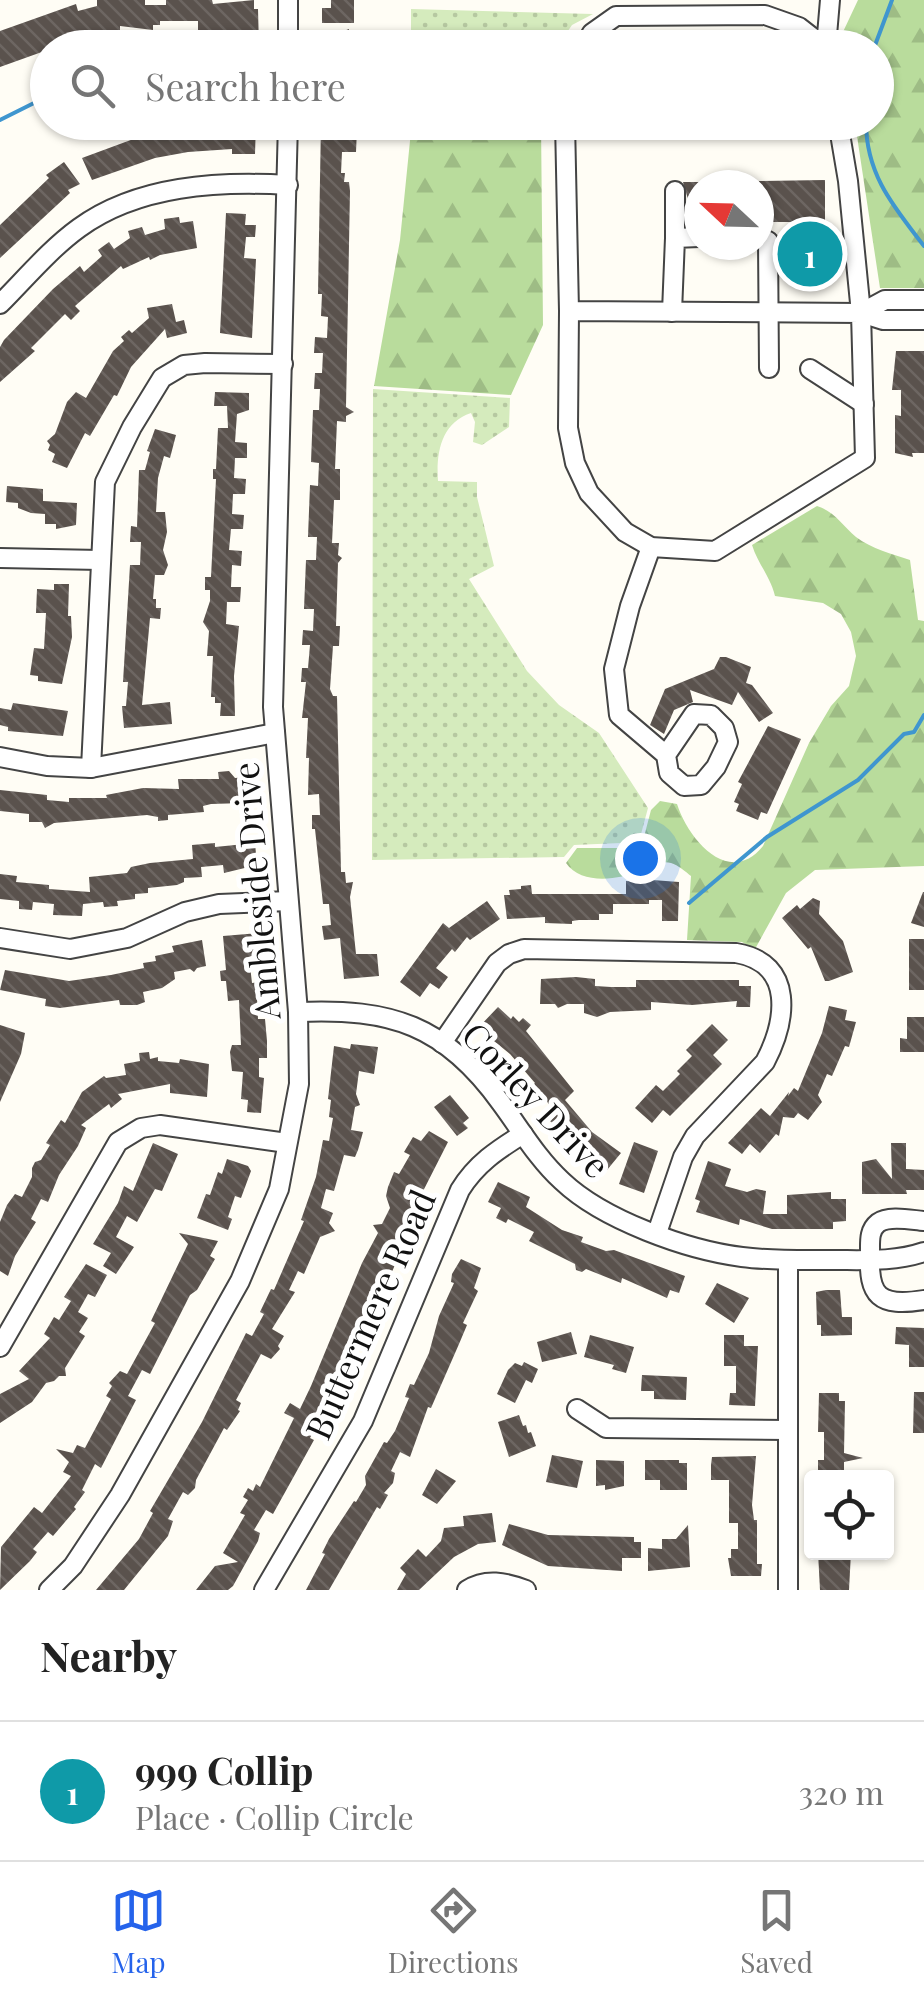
<!DOCTYPE html>
<html lang="en">
<head>
<meta charset="utf-8">
<style>
	body { margin:0; font-family:"Playfair Display",serif; background:#f2f2f2; color:#222 }
	.controls { position:absolute; right:30px; bottom:30px; display:grid; overflow:hidden; border-radius:10px; box-shadow:0 2px 8px #0004 }
	.controls button { width:90px; height:90px; display:grid; place-items:center; padding:0; border:0; border-bottom:2px solid #e0e0e0; background:#fff; color:#222; font:50px sans-serif }
	.compass { position:absolute; left:684px; top:170px; width:90px; height:90px; border-radius:50%; background:#fff; box-shadow:0 2px 8px #0004; rotate:292deg }
	.you { position:absolute; left:640px; top:858px; width:35px; height:35px; margin:-25px; border:8px solid #fff; border-radius:50%; background:#1a73e8; box-shadow:0 0 0 15px #1a73e833 }
	.badge { display:grid; place-items:center; width:65px; height:65px; border-radius:50%; background:#2563eb; color:#fff; font-size:32px; font-weight:700 }
	.pin { position:absolute; translate:-50% -50%; border:5px solid #fff; box-shadow:0 2px 10px #0006 }
	.list { margin:0; padding:0; list-style:none }
	h2 { display:flex; justify-content:space-between; align-items:center; height:130px; margin:0; padding:0 40px; font-size:42px }
	h2 small { font-size:32px; font-weight:400; color:#767676 }
	.list li { display:grid; grid-template-columns:65px 1fr auto; gap:30px; align-items:center; box-sizing:border-box; height:140px; padding:0 40px; border-top:2px solid #e0e0e0 }
	.list b { display:block; font-size:38px; white-space:nowrap }
	.list p { margin:0; font-size:32px; white-space:nowrap; color:#767676 }
	.list em { font-size:32px; font-style:normal; color:#767676 }
	.icon { flex:none; width:55px; height:55px; fill:none; stroke:currentColor; stroke-width:2; stroke-linecap:round; stroke-linejoin:round }
	.map { position:relative; flex:none; width:924px; height:1590px; overflow:hidden }
	.search { position:absolute; background:#fff; box-shadow:0 2px 8px #0004; left:30px; right:30px; top:30px; height:110px; display:flex; align-items:center; gap:25px; box-sizing:border-box; padding:0 35px; border-radius:55px; color:#767676; font-size:38px }
	.sheet { height:270px; background:#fff }
	nav { display:flex; justify-content:space-around; align-items:center; box-sizing:border-box; height:140px; border-top:2px solid #e0e0e0; background:#fff; font-size:28px; color:#767676 }
	nav a { display:grid; justify-items:center; gap:5px }
	nav .on { color:#2563eb }
	.map>svg:first-child { display:block }
	.grass { fill:url(#grass-dots) }
	.forest { fill:url(#forest-firs) }
	.lines { fill:none; stroke-linecap:round; stroke-linejoin:round }
	.stream { stroke:#3f96cf; stroke-width:4 }
	.building { fill:url(#building-back-hatch) }
	.minor-casing { stroke:#444; stroke-width:22 }
	.minor { stroke:#fff; stroke-width:18 }
	.labels { text-anchor:middle; dominant-baseline:central; stroke-width:10; stroke-linejoin:round; paint-order:stroke }
	.street-label { font-size:35px; fill:#111; stroke:#fff }
</style>
</head>
<body>
<div class="map">
<svg width="924" height="1590" viewBox="0 0 924 1590">
	<defs>
		<pattern id="grass-dots" width="8" height="8" patternUnits="userSpaceOnUse" patternTransform="scale(2.5)"><rect width="8" height="8" fill="#d5ebbd"/><path d="M2 2h.1M6 6h.1" fill="none" stroke="#b6c8a1" stroke-width="1.8" stroke-linecap="round"/></pattern>
		<pattern id="forest-firs" width="22" height="20" patternUnits="userSpaceOnUse" patternTransform="scale(2.5)"><rect width="22" height="20" fill="#b9dc9c"/><path d="M5 1l3.5 6h-7zM16 11l3.5 6h-7z" fill="#9ebc85"/></pattern>
		<pattern id="building-back-hatch" width="6" height="6" patternUnits="userSpaceOnUse" patternTransform="scale(2.5)"><rect width="6" height="6" fill="#5a524d"/><path d="M-1 5l2 2M0 0l6 6M5-1l2 2" fill="none" stroke="#6d6662"/></pattern>
	</defs>
	<rect width="100%" height="100%" fill="#fffdf5"/>
	<g class="grass">
		<path d="M411,9L593,14L572,25L557,47L411,48Z"/>
		<path d="M373,389L510,398L509,427L482,445L473,442L475,422L471,413C441,423 436,453 438,481L477,482V497L494,566L469,579L527,671L559,705L599,733L648,808L641,834L621,843L574,845L564,857L372,860Z"/>
	</g>
	<g class="forest">
		<path d="M858,0H924V288H880L855,123L876,122V48L844,47L842,34Z"/>
		<path d="M440,122L541,123L543,325L511,395L374,386L400,240L411,131Z"/>
		<path d="M817,506C834,511 843,526 856,537C872,549 892,554 910,560L918,620L924,621V866L815,870L786,893L755,949L742,942L687,940L691,876C686,872 678,865 671,863C660,860 650,867 640,871C618,880 581,885 566,863L577,848H622L644,837L651,810L660,801L677,804C688,839 729,888 763,846L809,743L831,706L849,686L856,656L851,632L841,614L823,603L775,596C770,576 758,564 752,545Z"/>
	</g>
	<g class="lines">
		<g class="stream">
			<path d="M874,48L892,0"/>
			<path d="M0,120L48,96"/>
			<path d="M866,122C866,175 894,207 924,246"/>
			<path d="M689,903L767,837L858,780L904,734L914,732L924,715"/>
		</g>
	</g>
	<g class="building">
		<path d="M97,0H145V5H166V0H212L213,4L254,0V9H258L259,47L238,46L239,35H198V21H160V25H153V30L120,26V31L91,30L92,34L0,67V31L76,4L78,11L97,6Z"/>
		<path d="M331,0H354V23H322V8H331Z"/>
		<path d="M349,29V48H304V46Z"/>
		<path d="M201,122H256L255,154H232V149L188,152L155,158L92,180L82,158L147,134L201,127Z"/>
		<path d="M321,122H339V128L357,129L356,152H342L341,173H345L344,182H349L350,191L346,407L354,412L346,416V422L337,421L335,469H340V500H334L332,543H339L338,555L342,558L338,563L336,626H340L339,646H333L330,689L333,696H337L341,872H345L346,883L353,882L350,897L356,954H377L379,976L344,979L340,938L324,940L322,926L331,925L329,904H323L315,829H312V815H320L319,794L308,795L309,758H306L308,718H302L306,682H301L302,668H308L310,645H302L303,630L313,631L314,609H304L306,560H316L317,537H308L310,485L318,486L319,463L311,462L313,410H319L320,389H314L315,373H322L323,353H314L315,337L327,338L328,317L321,316L322,294H318Z"/>
		<path d="M64,162L80,184L68,190L70,193L0,258V225L49,178L46,175Z"/>
		<path d="M825,180V284H795L794,222H759V181Z"/>
		<path d="M683,182H699V199H688Z"/>
		<path d="M226,213L246,214L245,225H256L255,237H246L244,258L256,259L252,338L220,333Z"/>
		<path d="M179,217L180,223L193,221L197,248L160,255L150,260L149,257L123,269L121,266L75,306L80,311L71,320L65,314L31,348L35,351L0,382V347L4,340L53,289L80,266L84,272L102,256L98,250L109,242L114,249L130,238L128,231L142,227L145,235L165,229L164,219Z"/>
		<path d="M172,304L176,322L184,320L187,333L167,338L165,329L131,367L117,396L114,395L90,436L85,433L67,468L52,462L55,454L48,450L50,445L47,441L55,434L67,402L76,392L86,398L113,351L124,341L121,337L129,330L132,333L149,318L147,308Z"/>
		<path d="M896,351H924V453H912L913,457L895,453V415L901,416V390H892Z"/>
		<path d="M215,392L249,393V410L237,414L235,442L247,443V458H235L234,478L246,479L245,494H233L232,514L244,515L243,529H231L229,550L242,551L241,566L232,565L231,587H241L240,602H227L226,624L239,626L234,676L235,716H220L221,703H215V697H211L213,656H207L209,631L203,622L210,601V590H205V577H211L216,479H213V469H216L218,428H228L227,406H214Z"/>
		<path d="M155,429L176,435L170,458L164,456L158,478L156,512H165L167,532L163,550L168,565L164,575H155L153,599H156V608H161L160,619L150,618L142,705L170,702L172,724L124,728L122,706H126L128,682H123L130,565H140L141,542H130L131,526L137,527L139,470H145L150,452L147,451Z"/>
		<path d="M7,486L43,489V501L77,503L76,525L56,529V524H45V514L31,513L18,508V503L6,502Z"/>
		<path d="M54,584H69L68,616H71L72,637L62,684L38,681V676L30,675L34,648L44,649L46,613H36L37,589L54,590Z"/>
		<path d="M720,657H726L751,667L746,683L752,685L773,713L759,722L738,692L732,705L690,690L693,702L674,710L664,734L650,725L665,689L714,669Z"/>
		<path d="M13,703L68,711L63,736L8,731V727L0,725V708L11,710Z"/>
		<path d="M768,726L801,739L767,814L761,812L758,820L736,811L739,804L734,802L742,784L738,782Z"/>
		<path d="M229,771L235,778L247,777L249,799L244,803L211,804L203,806L204,812L168,815V820L158,821V817L147,815L54,823L45,828L42,822H29V814L0,811V790L47,795V800L69,802V798H107L106,795L143,788L179,789L178,779H219L218,772Z"/>
		<path d="M215,843V847L255,843L257,865L224,873L223,865L201,867L202,877L184,878V882L177,885L148,888V893L135,894V899L117,901L118,906L104,907L103,902L83,904L82,916L53,915L54,904L33,902L32,910L19,909V901L0,899V874L17,876L16,882L49,885V889L90,892L89,877L127,873L131,867L150,863L193,859L192,845Z"/>
		<path d="M639,879L679,882L678,921H662V900H649V904H613V914H599V920H579L572,921V924L545,923V917L507,919L504,895H510L509,890L521,889V886L531,885L532,894H626V881L639,882Z"/>
		<path d="M923,892H924V927L911,923Z"/>
		<path d="M813,898L820,901L819,914L843,941L853,972L829,981H825L811,947L808,949L782,918L797,905L800,909Z"/>
		<path d="M487,901L500,919L470,940L467,937L455,952L452,949L436,968L448,977L439,989L430,983L420,997L400,982L443,923L449,928Z"/>
		<path d="M260,933L261,952L249,957L252,983L262,982L264,997L257,998L258,1019H265L267,1041V1058H259V1077L264,1078L261,1113L247,1112L248,1100L241,1099L243,1072L232,1071L230,1052L232,1045H241L239,1000L228,1001L226,981H221L220,971L226,970L223,936Z"/>
		<rect x="909" y="939" width="15" height="51"/>
		<path d="M202,940L206,966L197,968L194,972L190,969L174,972L175,979L162,988L143,992L145,1002L137,1005H120L119,1000L60,1008L45,1006L46,999L0,990L5,970L69,981L111,975L144,968L143,963L156,961L155,956L174,952L172,946Z"/>
		<path d="M576,977L595,979V986L611,987H636V980H739V986H751L750,1007H736L737,1001L692,1005L651,1002V1010L610,1012L597,1017L584,1013V1004H567L558,1008L555,1004H540L541,979Z"/>
		<path d="M829,1006L847,1010L845,1020L856,1022L849,1047L845,1046L832,1076L827,1074L818,1095L822,1102L808,1120L798,1113L794,1118L783,1117L779,1136L776,1134L760,1153L750,1144L742,1154L728,1143L761,1108L770,1116L789,1092L788,1096L794,1088L798,1091L822,1033Z"/>
		<path d="M498,1007L511,1019L513,1016L519,1022L523,1018L531,1025L526,1031L574,1091L565,1100L592,1132L621,1153L607,1170L591,1157L587,1162L576,1153L579,1149L550,1121L557,1114L544,1098L540,1101L529,1088L535,1083L510,1054L478,1028Z"/>
		<path d="M907,1017H924V1052H900V1038L907,1039Z"/>
		<path d="M712,1024L728,1040L713,1055L722,1064L670,1116L663,1110L652,1123L635,1108L656,1085L663,1091L680,1074L677,1071L692,1056L686,1050Z"/>
		<path d="M0,1025L25,1033L21,1054L0,1102Z"/>
		<path d="M351,1044L378,1047L374,1074L359,1071L356,1094L360,1105L355,1107L351,1130L363,1132L358,1150L355,1157L344,1155L334,1191L326,1189L321,1208L333,1213L329,1223L335,1231L320,1237L304,1274L298,1271L289,1290L295,1292L272,1329L284,1336L278,1346L280,1349L271,1359L261,1354L236,1400L241,1403L238,1410L240,1411L227,1430L224,1428L196,1480L195,1488L188,1495L183,1492L168,1519L173,1521L168,1536L124,1590H96L139,1539L153,1513L150,1511L202,1422L246,1333L252,1336L264,1314L260,1312L271,1289L274,1290L304,1221L301,1220L316,1177L323,1140L329,1141L333,1118L329,1117L331,1100L328,1099L334,1046L350,1049Z"/>
		<path d="M149,1052L150,1059L158,1057V1061L179,1063L180,1059L209,1064L207,1097L170,1093V1084L118,1094L122,1099L111,1108L109,1104L81,1125L86,1128L78,1146L59,1175L48,1202L41,1199L31,1219L36,1222L15,1256L8,1276L0,1271V1222L7,1205L15,1194L22,1197L32,1177V1168L35,1162L41,1160L50,1145L46,1143L61,1120L65,1123L82,1092L104,1076L106,1078L126,1075L124,1064L140,1061L139,1053Z"/>
		<path d="M450,1095L469,1118L463,1123L468,1128L457,1136L434,1107Z"/>
		<path d="M429,1131L448,1142L418,1201L412,1223L408,1221L399,1247L402,1248L379,1303L375,1301L365,1326L368,1327L328,1418L323,1415L310,1438L314,1440L273,1514L266,1510L254,1530L260,1533L258,1541L233,1586L228,1590H196L215,1566L238,1562L223,1553L245,1515L240,1513L248,1500L243,1497L248,1488L253,1491L256,1484L260,1487L294,1418L284,1413L290,1403L300,1409L311,1386L362,1263L378,1233L373,1225L382,1224L390,1208L386,1196L388,1187L394,1172L399,1174L410,1155L404,1152L413,1137L421,1141Z"/>
		<path d="M634,1142L658,1151L644,1193L619,1184Z"/>
		<path d="M153,1143L178,1154L162,1191L155,1189L137,1222L127,1216L116,1237L134,1247L116,1274L103,1266L111,1253L93,1244L118,1203L124,1186L133,1191Z"/>
		<path d="M891,1143H906V1169L924,1170V1190H906L907,1194H862V1162L876,1159L892,1179Z"/>
		<path d="M227,1159L248,1166L251,1171L241,1198L235,1196L228,1217L232,1219L228,1230L197,1218L206,1194L210,1195L218,1172L222,1174Z"/>
		<path d="M708,1161L731,1169L725,1186L747,1192L756,1189L766,1191L763,1214H787V1195L831,1192V1199H846V1221L833,1222V1229H772L740,1219L739,1225L696,1212L700,1201L695,1199Z"/>
		<path d="M498,1182L530,1197L526,1207L562,1230L583,1237L581,1242L606,1251L614,1250L685,1276L679,1293L670,1290L667,1298L622,1278L621,1283L586,1269L582,1272L576,1270L575,1264L529,1241L534,1232L508,1219L506,1223L496,1218L501,1208L488,1202Z"/>
		<path d="M179,1233L218,1241L210,1256L215,1259L197,1290L190,1295L150,1374L142,1370L128,1396L136,1400L101,1468L95,1464L82,1490L85,1492L74,1507L76,1509L53,1536L48,1532L33,1549L37,1552L30,1561L0,1590L1,1547L34,1507L42,1513L71,1476L63,1472L69,1462L56,1449L73,1453L77,1445L85,1448L111,1399L106,1396L112,1386L109,1383L120,1371L127,1374L155,1323L151,1321L188,1244Z"/>
		<path d="M461,1259L481,1268L474,1288L478,1291L463,1323L467,1325L459,1344L431,1408L428,1407L410,1457L400,1452L391,1471L395,1473L393,1483L384,1493L388,1495L380,1509L377,1507L329,1590H306L325,1554L322,1553L329,1539L354,1501L356,1502L366,1485L365,1476L384,1442L387,1443L395,1431L409,1398L405,1397L410,1384L414,1385L429,1353L439,1316L454,1283L451,1282L452,1274Z"/>
		<path d="M86,1264L107,1275L95,1297L88,1294L78,1312L88,1318L79,1332L85,1336L65,1368L66,1376H59L54,1381L46,1383L32,1402L0,1423V1394L29,1379L19,1371L50,1338L44,1334L54,1317L59,1320L71,1301L64,1297Z"/>
		<path d="M717,1283L749,1298L734,1323L705,1304Z"/>
		<path d="M826,1290H840L842,1317H852V1335L821,1336V1325H817L816,1292Z"/>
		<path d="M896,1327L924,1328V1367H909V1345L895,1344Z"/>
		<path d="M571,1332L577,1354L542,1362L537,1342Z"/>
		<path d="M590,1335L634,1347L626,1373L612,1369L614,1365L584,1357Z"/>
		<path d="M724,1335H744V1346H758L755,1406L729,1405L730,1393H736V1366H724Z"/>
		<path d="M524,1362L538,1369L532,1383L526,1380L515,1403L497,1394L508,1370L515,1363L522,1366Z"/>
		<path d="M642,1375L687,1377L686,1400L654,1399V1391H641Z"/>
		<path d="M914,1392H924V1433H913Z"/>
		<path d="M819,1393H839V1401H845L844,1453L863,1458L844,1462V1474H818V1460H824V1432H818Z"/>
		<path d="M519,1415L523,1426L526,1425L528,1433L531,1432L536,1446L509,1457L498,1422Z"/>
		<path d="M552,1455L583,1461L577,1488L546,1482Z"/>
		<path d="M756,1456L752,1505L754,1520H757V1564H762L761,1576H731L728,1558H731V1549H738V1523H729V1480H711V1465L712,1457Z"/>
		<path d="M596,1460L624,1461V1486L605,1490V1485L596,1486Z"/>
		<path d="M645,1460H679V1463H687V1490H660V1480H645Z"/>
		<path d="M436,1469L456,1481L437,1504L422,1495Z"/>
		<path d="M492,1513L496,1542L478,1544L454,1557L419,1590H397L406,1574L400,1568L418,1549L426,1557L441,1541L444,1528L464,1526L463,1516Z"/>
		<path d="M509,1524L548,1535L634,1537V1542H641V1558H622V1571L548,1566L502,1545Z"/>
		<path d="M688,1525L690,1567L648,1571V1548L662,1549V1539H676Z"/>
		<path d="M818,1552H851L849,1590H820Z"/>
	</g>
	<g class="lines">
		<g class="minor-casing">
			<g id="minor">
				<path d="M288,0V48"/>
				<path d="M826,47L830,0"/>
				<path d="M583,48L592,33L616,16L765,15L799,27L826,48"/>
				<path d="M565,122L569,311L568,428L575,463L589,493L625,532L651,547L715,551L865,458L861,313L569,311"/>
				<path d="M838,122L848,181L861,313"/>
				<path d="M675,191V238"/>
				<path d="M759,237L768,241L769,368"/>
				<path d="M0,304C25,279 50,249 79,228C138,185 218,181 288,185"/>
				<path d="M672,312L675,238L699,237"/>
				<path d="M861,313L885,300H924"/>
				<path d="M861,313L883,320H924"/>
				<path d="M810,369L864,404"/>
				<path d="M651,547L630,606L614,669L619,715L666,755L669,773L684,786L701,785L716,767L728,742L724,728L711,715L694,714L666,755"/>
				<path d="M0,558L100,560"/>
				<path d="M0,757L47,766L91,768L275,733"/>
				<path d="M91,768L105,482L132,427L162,378L184,365L205,363L283,364"/>
				<path d="M0,938L70,949L127,938L185,912L219,904L288,901"/>
				<path d="M298,1012C391,1008 445,1025 501,1103C521,1130 537,1158 562,1181C603,1220 687,1250 742,1257C773,1261 804,1260 834,1260C864,1260 895,1262 924,1252"/>
				<path d="M442,1043L497,963L509,954L524,949L736,953C796,963 786,1022 765,1062L695,1136L683,1157L657,1233"/>
				<path d="M924,1221C911,1220 889,1215 878,1223C869,1230 870,1241 870,1252C868,1297 879,1307 924,1300"/>
				<path d="M788,1260V1590"/>
				<path d="M0,1347L118,1142L141,1128L160,1125L287,1143"/>
				<path d="M577,1409L606,1428L787,1430"/>
				<path d="M49,1590L73,1566L120,1495L240,1281L279,1189L299,1084L298,1012L273,707L288,122"/>
				<path d="M264,1590L363,1421L460,1190C476,1164 497,1150 523,1134"/>
				<path d="M467,1590C486,1578 505,1582 526,1590"/>
			</g>
		</g>
		<use href="#minor" class="minor"/>
	</g>
	<g class="labels">
		<g class="street-label">
			<text transform="translate(255 891) rotate(-95)">Ambleside Drive</text>
			<text transform="translate(537 1099) rotate(47)">Corley Drive</text>
			<text transform="translate(369 1314) rotate(-66)">Buttermere Road</text>
		</g>
	</g>
</svg>
<div class="controls">
<button><svg class="icon" aria-label="locate" viewBox="0 0 24 24"><circle cx="12" cy="12" r="6"/><path d="M12 2v4M12 18v4M2 12h4M18 12h4"/></svg></button>
</div>
<svg class="compass" viewBox="-18 -18 36 36"><path d="M0-13l5 13h-10z" fill="#e53935"/><path d="M0 13l5-13h-10z" fill="#767676"/></svg>
<div class="you"></div>
<div class="pin badge" style="left:810px;top:254px;background:#0f9aa8">1</div>
<div class="search"><svg class="icon" aria-label="search" viewBox="0 0 24 24"><circle cx="10" cy="10" r="6"/><path d="M15 15l6 6"/></svg>Search here</div>
</div>
<section class="sheet">
<h2>Nearby<small></small></h2>
<ul class="list">
<li><span class="badge" style="background:#0f9aa8">1</span><div><b>999 Collip</b><p>Place · Collip Circle</p></div><em>320 m</em></li>
</ul>
</section>
<nav>
<a class="on"><svg class="icon" aria-label="map" viewBox="0 0 24 24"><path d="M3 6l6-2 6 2 6-2v14l-6 2-6-2-6 2zM9 4v14M15 6v14"/></svg>Map</a>
<a><svg class="icon" aria-label="directions" viewBox="0 0 24 24"><path d="M12 3l9 9-9 9-9-9zM9 14v-3h6M13 9l2 2-2 2"/></svg>Directions</a>
<a><svg class="icon" aria-label="saved" viewBox="0 0 24 24"><path d="M7 4h10v16l-5-4-5 4z"/></svg>Saved</a>
</nav>
</body>
</html>
